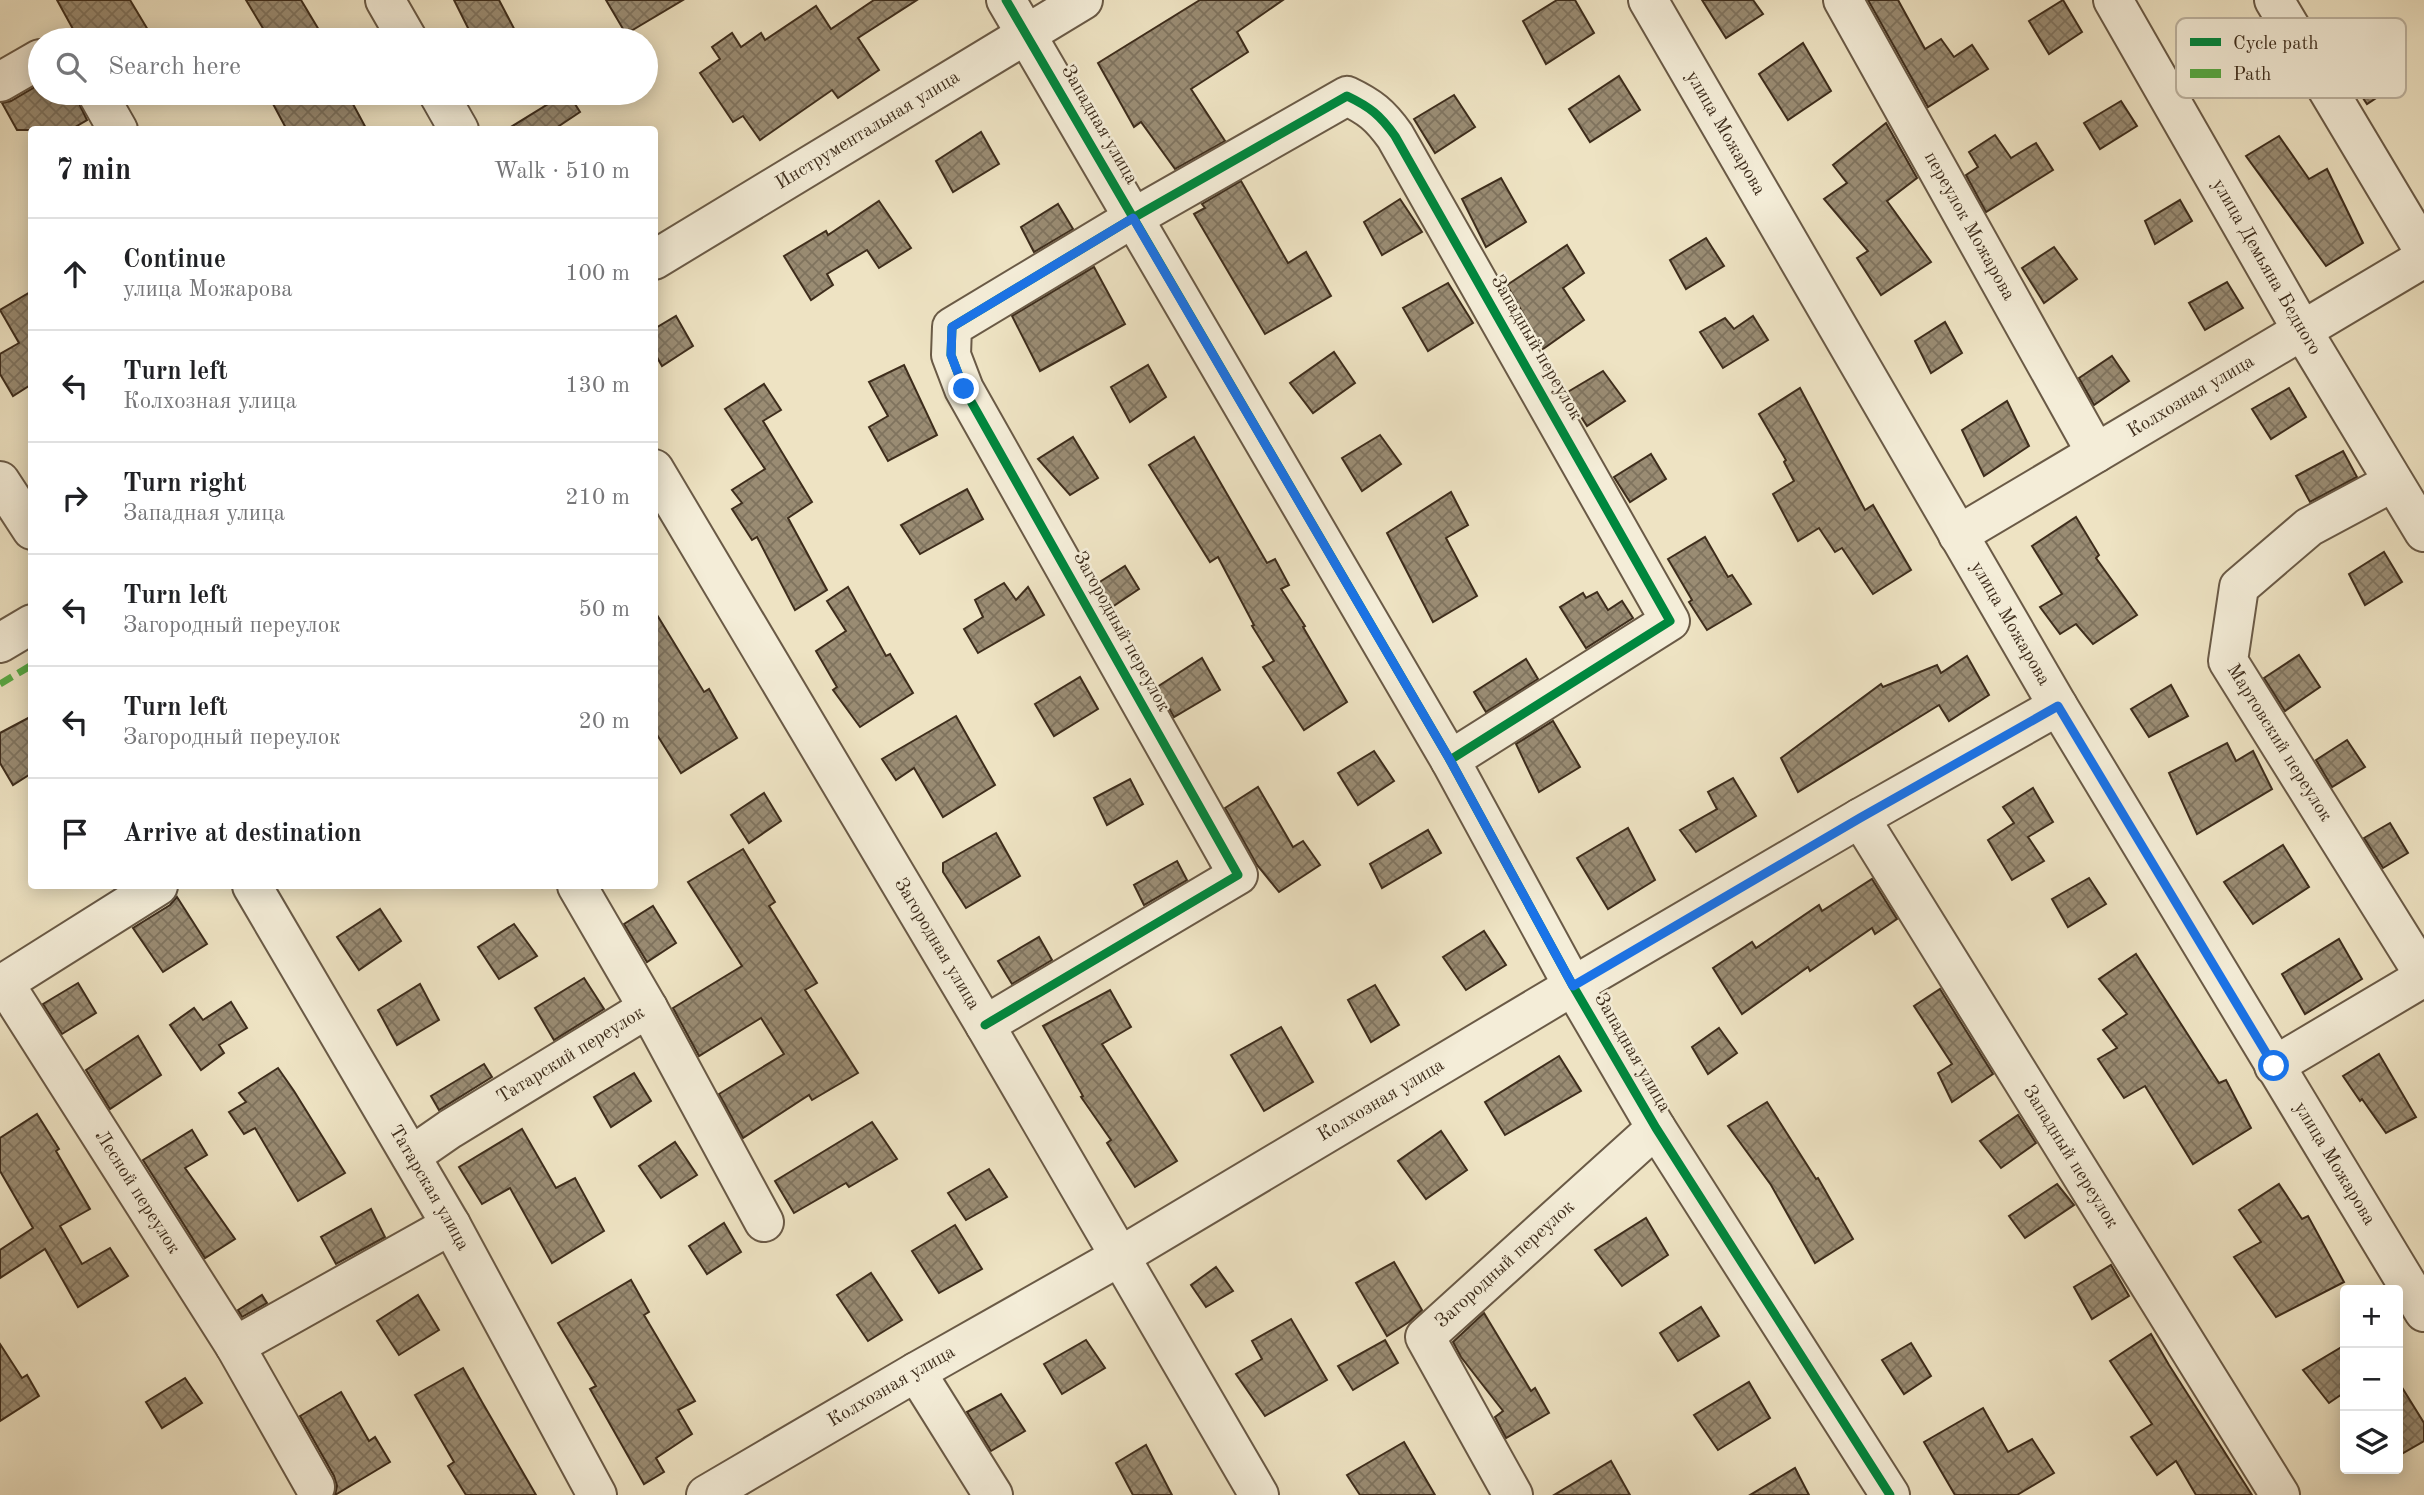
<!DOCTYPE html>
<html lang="en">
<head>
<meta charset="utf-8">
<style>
	body { margin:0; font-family:"Old Standard TT",serif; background:#f6f6f6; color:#202124 }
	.controls { position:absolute; right:21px; bottom:21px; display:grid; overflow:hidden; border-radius:7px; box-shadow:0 4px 18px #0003 }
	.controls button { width:63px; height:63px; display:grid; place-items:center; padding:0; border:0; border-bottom:2px solid #e0e0e0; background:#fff; color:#202124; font:35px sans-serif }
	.stop { position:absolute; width:21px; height:21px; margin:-16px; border:5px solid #1a73e8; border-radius:50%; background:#fff }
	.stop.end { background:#1a73e8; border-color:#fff; box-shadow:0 2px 7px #0008 }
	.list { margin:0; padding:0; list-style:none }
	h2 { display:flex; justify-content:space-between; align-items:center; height:91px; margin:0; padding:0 28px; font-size:30px }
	h2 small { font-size:23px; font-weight:400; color:#757577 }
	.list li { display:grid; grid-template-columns:46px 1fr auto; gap:21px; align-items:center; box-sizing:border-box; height:112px; padding:0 28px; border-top:2px solid #e0e0e0 }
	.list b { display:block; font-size:26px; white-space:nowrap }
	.list p { margin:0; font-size:23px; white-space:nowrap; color:#757577 }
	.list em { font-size:23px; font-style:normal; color:#757577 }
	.icon { flex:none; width:38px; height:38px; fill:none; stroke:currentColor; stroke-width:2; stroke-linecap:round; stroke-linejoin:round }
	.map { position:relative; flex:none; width:2424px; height:1495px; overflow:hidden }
	.search { position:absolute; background:#fff; box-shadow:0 4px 18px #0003; left:28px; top:28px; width:630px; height:77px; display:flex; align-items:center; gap:18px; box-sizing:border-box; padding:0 24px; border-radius:38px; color:#757577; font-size:26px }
	.panel { position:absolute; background:#fff; box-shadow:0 4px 18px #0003; left:28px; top:126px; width:630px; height:763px; border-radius:7px }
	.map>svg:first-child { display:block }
	.building { fill:url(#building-cross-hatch); stroke:#3e2d1c; stroke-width:2 }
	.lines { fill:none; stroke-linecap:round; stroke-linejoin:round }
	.minor-casing { stroke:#6a5a46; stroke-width:42 }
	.minor { stroke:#f4edd8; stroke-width:38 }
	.quiet { stroke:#55ab43; stroke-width:7; stroke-dasharray:14 7; stroke-linecap:butt }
	.cycleway-casing { stroke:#f4edd8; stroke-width:13 }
	.cycleway { stroke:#00873e; stroke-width:9 }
	.route { stroke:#1a73e8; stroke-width:9 }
	.labels { text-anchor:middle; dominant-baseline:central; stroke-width:5; stroke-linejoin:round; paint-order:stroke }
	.street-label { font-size:19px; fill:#3e2d1c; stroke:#f4edd8 }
	.key { fill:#f4edd8; stroke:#bdb3a0; stroke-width:2 }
	.key-label { font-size:19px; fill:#3e2d1c }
</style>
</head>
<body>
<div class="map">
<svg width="2424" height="1495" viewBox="0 0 2424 1495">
	<defs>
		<pattern id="building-cross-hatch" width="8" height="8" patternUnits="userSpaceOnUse" patternTransform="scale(1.75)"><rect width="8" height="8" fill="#9a8c73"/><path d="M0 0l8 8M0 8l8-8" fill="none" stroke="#7f735e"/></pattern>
	</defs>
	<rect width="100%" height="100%" fill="#eee3c3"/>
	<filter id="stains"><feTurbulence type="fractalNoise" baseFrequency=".00286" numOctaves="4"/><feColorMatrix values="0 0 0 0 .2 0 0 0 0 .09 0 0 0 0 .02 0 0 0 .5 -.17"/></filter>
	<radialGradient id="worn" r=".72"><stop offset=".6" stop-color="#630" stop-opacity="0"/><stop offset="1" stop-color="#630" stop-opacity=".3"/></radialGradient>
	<g class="building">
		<path d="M57,0H130L154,40H79Z"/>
		<path d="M246,0H301L325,40H270Z"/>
		<path d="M454,0H499L520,40H474Z"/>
		<path d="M606,0H683L626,34Z"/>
		<path d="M874,0H917L858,38L879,70L838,98L832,90L760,140L743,116L733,122L700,73L720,59L712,47L732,33L741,47L761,33L765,40L816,6L831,29Z"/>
		<path d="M1200,0H1283L1237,32L1248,52L1191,89L1225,141L1175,169L1141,122L1134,127L1098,63Z"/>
		<path d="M1557,0H1575L1594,33L1546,64L1523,21Z"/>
		<path d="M1702,0H1753L1763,14L1726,38Z"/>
		<path d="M1868,0H1898L1925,49L1941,39L1954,57L1972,45L1988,69L1928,107Z"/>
		<path d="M2063,0L2082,32L2049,54L2029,21Z"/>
		<path d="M2370,40L2396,85L2367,104L2337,59Z"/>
		<path d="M1803,43L1831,91L1788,120L1759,74Z"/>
		<path d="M1619,76L1640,110L1590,142L1569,109Z"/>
		<path d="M40,84V93H74L87,120L70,130H17L2,103L11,101Z"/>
		<path d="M292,93H347L367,130H287L273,104Z"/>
		<path d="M566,93H568L580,112L553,130H506Z"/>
		<path d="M1454,95L1475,127L1435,153L1414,119Z"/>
		<path d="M2121,101L2137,126L2100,149L2084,123Z"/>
		<path d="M1886,123L1917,178L1887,201L1931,262L1881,295L1857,258L1868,251L1824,199L1847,183L1833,165Z"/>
		<path d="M981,132L999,164L953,192L936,161Z"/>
		<path d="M1995,135L2011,158L2036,143L2053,170L1986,212L1966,175L1978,167L1969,152Z"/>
		<path d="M2279,136L2309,179L2327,169L2363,243L2326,266L2246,156Z"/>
		<path d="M1501,178L1526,222L1486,247L1462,199Z"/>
		<path d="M1241,181L1288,263L1306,252L1331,296L1265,334L1194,214L1205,208L1202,204Z"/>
		<path d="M1400,199L1422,232L1382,255L1364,222Z"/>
		<path d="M2180,200L2192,221L2155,244L2145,221Z"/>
		<path d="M879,201L911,248L879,268L867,250L827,274L833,285L811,300L784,256L826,231L828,235Z"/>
		<path d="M1058,204L1073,229L1034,252L1021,227Z"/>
		<path d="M1706,238L1724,266L1686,289L1670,260Z"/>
		<path d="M1567,245L1584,273L1563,288L1584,320L1543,349L1507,285Z"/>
		<path d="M2054,247L2077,279L2044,303L2022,268Z"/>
		<path d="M1094,267L1125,324L1040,371L1012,316Z"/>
		<path d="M2227,282L2243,308L2205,330L2189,303Z"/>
		<path d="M1448,283L1473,323L1428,351L1403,308Z"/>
		<path d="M32,291V384L13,396L0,374V354L19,343L0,310Z"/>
		<path d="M676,316L693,346L662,366L654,352V329Z"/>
		<path d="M1753,316L1768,340L1723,368L1700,332L1725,318L1734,329Z"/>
		<path d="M1945,322L1962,353L1931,373L1915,341Z"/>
		<path d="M1334,352L1355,383L1313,413L1290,383Z"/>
		<path d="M2112,356L2129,381L2094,405L2079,378Z"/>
		<path d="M904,365L937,435L888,461L869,427L888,416L869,382Z"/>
		<path d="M1148,365L1166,397L1130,422L1111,387Z"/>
		<path d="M1603,371L1625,401L1587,426L1566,393Z"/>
		<path d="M764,384L781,410L763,421L812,502L788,518L827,590L795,610L757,537L752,540L732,509L742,503L732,490L765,469L725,409Z"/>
		<path d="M1800,388L1865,510L1873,505L1911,570L1873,594L1842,548L1835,552L1819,528L1798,541L1773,494L1794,481L1784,462L1786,460L1759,414Z"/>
		<path d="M2289,388L2306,417L2271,439L2252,409Z"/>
		<path d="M2007,401L2029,446L1984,476L1962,430Z"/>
		<path d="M1380,435L1401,464L1362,491L1342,458Z"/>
		<path d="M1073,437L1098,478L1070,495L1038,459Z"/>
		<path d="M1194,437L1267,563L1275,559L1289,585L1281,589L1305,626L1303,627L1347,702L1304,730L1263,667L1274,661L1252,626L1254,625L1218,557L1210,562L1149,465Z"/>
		<path d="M2343,451L2357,477L2310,502L2296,476Z"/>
		<path d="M1651,454L1666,479L1630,502L1614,477Z"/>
		<path d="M967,489L983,519L920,554L901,525Z"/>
		<path d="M1451,492L1468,525L1446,538L1477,596L1433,622L1387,533Z"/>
		<path d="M2076,517L2099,555L2096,558L2137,615L2093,644L2076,624L2060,634L2040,607L2062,594L2032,546Z"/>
		<path d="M1705,537L1728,577L1732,575L1751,604L1707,630L1689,602L1692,600L1668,559Z"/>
		<path d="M2384,552L2402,582L2365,605L2349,574Z"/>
		<path d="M1125,566L1139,589L1112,607L1098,583Z"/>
		<path d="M1004,583L1016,600L1028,587L1044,615L978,653L964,629L983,617L975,600Z"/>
		<path d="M848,587L886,656L890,654L913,693L860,727L833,690L837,687L816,651L846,631L827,601Z"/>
		<path d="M1597,592L1608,610L1622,601L1633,618L1586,648L1560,607L1583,593L1586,598Z"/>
		<path d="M654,610L704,692L709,689L737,738L681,773L654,730Z"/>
		<path d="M2299,655L2320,687L2285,711L2264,678Z"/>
		<path d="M1967,656L1989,695L1949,721L1939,705L1798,792L1781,758L1881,684L1883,687L1937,665L1941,673Z"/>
		<path d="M1202,658L1220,690L1174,717L1157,687Z"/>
		<path d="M1526,659L1538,679L1486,712L1474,692Z"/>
		<path d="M1080,677L1098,709L1054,736L1035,704Z"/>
		<path d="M2171,685L2188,716L2149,737L2131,709Z"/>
		<path d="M32,716V773L13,785L0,763V733Z"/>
		<path d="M956,716L995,785L943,817L914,768L896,780L882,759Z"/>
		<path d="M1553,721L1580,767L1539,792L1516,744Z"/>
		<path d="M2347,740L2365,767L2332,787L2316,760Z"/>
		<path d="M2227,743L2236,761L2253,751L2272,789L2197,834L2169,773Z"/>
		<path d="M1374,751L1394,781L1358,805L1338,773Z"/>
		<path d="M1733,778L1756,816L1696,852L1680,830L1717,809L1708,792Z"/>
		<path d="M1130,779L1143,804L1107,825L1094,798Z"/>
		<path d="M1258,787L1293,847L1303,841L1320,865L1279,892L1257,865L1225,808Z"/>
		<path d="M2033,788L2053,822L2028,837L2044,861L2012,880L1988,840L2014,823L2003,807Z"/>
		<path d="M764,793L781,821L749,843L731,815Z"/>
		<path d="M2390,823L2408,853L2383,868L2364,838Z"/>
		<path d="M1628,828L1655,880L1608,909L1577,858Z"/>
		<path d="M1428,830L1441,853L1382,888L1370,864Z"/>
		<path d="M996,833L1020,876L966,908L943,872V863Z"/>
		<path d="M2283,845L2309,887L2253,924L2224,882Z"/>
		<path d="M743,849L775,902L769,906L817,983L805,990L858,1073L812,1100L809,1095L743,1138L719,1094L784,1054L761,1018L699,1056L673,1008L742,966L688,882Z"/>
		<path d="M1177,861L1187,880L1144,905L1134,885Z"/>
		<path d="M2089,878L2106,904L2068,927L2052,899Z"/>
		<path d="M1872,879L1897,919L1875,934L1872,928L1810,971L1808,967L1742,1014L1713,968L1752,942L1756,948L1819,905L1822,911Z"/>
		<path d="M177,897L207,944L163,972L133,928L170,905Z"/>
		<path d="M653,906L676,943L647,962L624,924Z"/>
		<path d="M380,909L401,941L359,970L337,937Z"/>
		<path d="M514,924L537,956L499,979L478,947Z"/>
		<path d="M1484,931L1506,965L1466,990L1443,957Z"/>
		<path d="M1039,937L1052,960L1012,984L998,961Z"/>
		<path d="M2339,939L2362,979L2305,1014L2282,974Z"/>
		<path d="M2136,954L2219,1083L2226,1080L2251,1128L2193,1164L2145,1086L2124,1098L2098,1059L2117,1048L2103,1030L2127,1014L2099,979Z"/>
		<path d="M584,978L604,1009L554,1040L535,1008Z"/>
		<path d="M78,983L96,1013L62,1034L43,1004Z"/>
		<path d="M420,984L439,1020L397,1045L378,1010Z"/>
		<path d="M1375,985L1399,1025L1371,1042L1348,1000Z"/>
		<path d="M1940,989L1993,1074L1952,1102L1938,1073L1952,1064L1914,1006Z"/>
		<path d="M1110,990L1131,1027L1102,1044L1177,1161L1135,1187L1107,1143L1111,1140L1081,1097L1083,1096L1043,1026Z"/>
		<path d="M231,1002L247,1028L219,1045L224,1053L201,1070L170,1025L194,1008L203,1020Z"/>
		<path d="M1281,1027L1313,1082L1264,1111L1231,1055Z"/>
		<path d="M1719,1028L1737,1053L1708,1074L1692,1047Z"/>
		<path d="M138,1036L161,1075L110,1109L86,1070Z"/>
		<path d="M2379,1054L2416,1117L2386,1133L2362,1099L2360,1101L2343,1076Z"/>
		<path d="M1559,1056L1581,1091L1505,1135L1485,1102Z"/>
		<path d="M484,1064L492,1077L439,1110L431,1096Z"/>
		<path d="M278,1068L294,1091L345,1173L298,1201L255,1128L244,1134L229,1112L246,1102L239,1093Z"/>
		<path d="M634,1073L651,1101L611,1127L594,1097Z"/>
		<path d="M1767,1102L1816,1179L1818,1178L1853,1239L1815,1263L1771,1185L1728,1126Z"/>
		<path d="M37,1114L59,1149L56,1151L90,1209L60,1226L82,1264L110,1248L128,1276L78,1307L45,1249L0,1278V1250L33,1228L0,1171V1138Z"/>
		<path d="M2018,1115L2036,1143L2001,1168L1980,1141Z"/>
		<path d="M872,1122L897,1159L849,1187L846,1183L794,1213L775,1181Z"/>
		<path d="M522,1129L556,1188L575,1178L604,1231L552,1263L510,1188L482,1204L459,1167Z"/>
		<path d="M192,1130L207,1155L185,1168L235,1239L205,1258L143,1160Z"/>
		<path d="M1441,1131L1467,1170L1426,1199L1398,1161Z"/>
		<path d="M675,1142L697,1175L661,1198L639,1166Z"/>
		<path d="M989,1169L1007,1197L966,1220L948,1193Z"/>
		<path d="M2057,1184L2074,1205L2025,1238L2009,1216Z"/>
		<path d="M2279,1184L2302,1219L2308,1216L2344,1282L2276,1317L2234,1257L2261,1242L2239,1210Z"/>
		<path d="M371,1209L385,1237L336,1264L321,1237Z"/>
		<path d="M1646,1218L1668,1255L1622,1286L1595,1250Z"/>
		<path d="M724,1223L741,1252L707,1274L689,1246Z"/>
		<path d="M955,1225L982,1269L939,1293L912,1251Z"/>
		<path d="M1394,1262L1422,1310L1409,1322L1387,1336L1356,1283Z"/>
		<path d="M2111,1265L2129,1296L2092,1319L2074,1287Z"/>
		<path d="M1216,1267L1233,1291L1206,1307L1191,1285Z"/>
		<path d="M871,1273L902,1320L868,1341L837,1295Z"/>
		<path d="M631,1280L649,1312L644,1315L695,1401L678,1410L692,1434L656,1458L664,1472L644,1484L590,1389L596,1386L558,1323Z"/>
		<path d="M262,1295L267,1303L242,1317L238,1310Z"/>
		<path d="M418,1295L439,1330L399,1355L377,1321Z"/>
		<path d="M1701,1307L1719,1336L1678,1361L1660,1333Z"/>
		<path d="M1484,1313L1531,1391L1535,1388L1549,1413L1506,1438L1495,1417L1503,1411L1461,1357L1453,1342Z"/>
		<path d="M1291,1319L1327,1380L1265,1416L1236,1374L1262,1359L1252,1341Z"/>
		<path d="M2151,1334L2169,1365L2252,1495H2196L2176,1461L2157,1475L2131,1437L2152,1424L2110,1361Z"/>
		<path d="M1086,1340L1105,1368L1062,1394L1044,1364Z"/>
		<path d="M1385,1340L1398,1363L1353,1390L1338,1366Z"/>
		<path d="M1911,1343L1931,1376L1904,1394L1882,1360Z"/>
		<path d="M0,1344L22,1378L27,1375L39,1396L0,1421Z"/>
		<path d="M2345,1345V1392L2329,1403L2303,1370Z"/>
		<path d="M463,1368L482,1402L536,1495H466L448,1466L454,1462L415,1395Z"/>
		<path d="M185,1378L202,1403L162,1428L146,1402Z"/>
		<path d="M2398,1381L2424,1423V1441L2398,1456Z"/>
		<path d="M1749,1382L1770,1418L1718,1450L1694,1415Z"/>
		<path d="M341,1392L369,1441L375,1437L390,1462L335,1495L337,1486L334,1476L300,1416Z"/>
		<path d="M1001,1394L1025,1431L991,1451L967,1412Z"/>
		<path d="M1983,1408L2008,1452L2032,1439L2054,1473L2017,1495H1955L1924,1442Z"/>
		<path d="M1404,1442L1435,1495H1360L1347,1475Z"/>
		<path d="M1146,1445L1172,1495H1133L1116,1463Z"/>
		<path d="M1611,1461L1630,1495H1554Z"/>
		<path d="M1795,1468L1809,1495H1750Z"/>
	</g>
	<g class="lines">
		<g class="minor-casing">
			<g id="minor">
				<path d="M385,0L408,40"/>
				<path d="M1006,0L1450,760L1573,986L1656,1128L1890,1495"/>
				<path id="s1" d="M1648,0L2058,706L2424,1312"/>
				<path id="s2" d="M1843,0L2096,453"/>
				<path id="s3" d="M2113,0L2302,330L2424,532"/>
				<path d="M2274,0L2424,251"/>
				<path d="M0,82L40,59"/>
				<path d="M97,93L118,130"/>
				<path d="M438,93L459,130"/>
				<path id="s4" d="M654,260L1083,0"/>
				<path id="s5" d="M654,469L985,1025L1259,1495"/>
				<path d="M0,481L32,530"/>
				<path id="s6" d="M2393,482L2309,527L2239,587L2228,661L2424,975"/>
				<path id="s7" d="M1958,535L2424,258"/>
				<path d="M0,643L32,624"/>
				<path id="s8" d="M1860,818L2280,1495"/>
				<path id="s9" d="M158,886L4,983L235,1346L451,1225"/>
				<path id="s10" d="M252,886L451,1225L597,1495"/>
				<path d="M577,886L648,1008L764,1222"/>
				<path d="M985,1025L1238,875L964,389L951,355L952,327L1133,218L1347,96C1370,107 1380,115 1395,136L1670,621L1450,760"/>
				<path d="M2274,1066L2424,977"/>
				<path id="s11" d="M411,1156L450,1129L648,1008"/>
				<path d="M235,1346L315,1487"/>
				<path d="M916,1372L993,1495"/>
				<path id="s12" d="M706,1495L916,1372L1119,1257L1573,986L1860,818L2058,706"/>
				<path id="s13" d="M1513,1495L1425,1337L1656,1128"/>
			</g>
		</g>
		<use href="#minor" class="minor"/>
		<path class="quiet" d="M0,684L32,665"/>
		<g class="cycleway-casing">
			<g id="cycleway">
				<path d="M1006,0L1450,760L1573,986L1656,1128L1890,1495"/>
				<path d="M985,1025L1238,875L964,389L951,355L952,327L1133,218L1347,96C1370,107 1380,115 1395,136L1670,621L1450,760"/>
			</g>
		</g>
		<use href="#cycleway" class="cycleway"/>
	</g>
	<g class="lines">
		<path class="route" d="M964,389L951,355L952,327L1133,218L1450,760L1573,986L1860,818L2058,706L2274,1066"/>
	</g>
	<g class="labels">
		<g class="street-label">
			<text transform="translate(1099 125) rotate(60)">Западная улица</text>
			<text stroke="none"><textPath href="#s4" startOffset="250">Инструментальная улица</textPath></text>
			<text stroke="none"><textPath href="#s1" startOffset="154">улица Можарова</textPath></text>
			<text stroke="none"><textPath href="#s2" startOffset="259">переулок Можарова</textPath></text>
			<text stroke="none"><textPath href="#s3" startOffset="308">улица Демьяна Бедного</textPath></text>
			<text transform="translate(1536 348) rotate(60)">Западный переулок</text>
			<text stroke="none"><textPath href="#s7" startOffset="271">Колхозная улица</textPath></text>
			<text stroke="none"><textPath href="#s1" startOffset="721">улица Можарова</textPath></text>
			<text transform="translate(1121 632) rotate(61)">Загородный переулок</text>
			<text stroke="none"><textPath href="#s6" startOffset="359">Мартовский переулок</textPath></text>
			<text stroke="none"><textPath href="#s5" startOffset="553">Загородная улица</textPath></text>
			<text transform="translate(1632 1053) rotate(60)">Западная улица</text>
			<text stroke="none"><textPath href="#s11" startOffset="189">Татарский переулок</textPath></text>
			<text stroke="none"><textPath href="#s12" startOffset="782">Колхозная улица</textPath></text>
			<text stroke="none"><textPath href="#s8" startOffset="399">Западный переулок</textPath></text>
			<text stroke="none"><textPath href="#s1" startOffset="1351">улица Можарова</textPath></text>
			<text stroke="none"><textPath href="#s10" startOffset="350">Татарская улица</textPath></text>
			<text stroke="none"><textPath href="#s9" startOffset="430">Лесной переулок</textPath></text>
			<text stroke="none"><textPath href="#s13" startOffset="289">Загородный переулок</textPath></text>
			<text stroke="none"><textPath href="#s12" startOffset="215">Колхозная улица</textPath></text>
		</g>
	</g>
	<rect x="2176" y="18" width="230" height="80" rx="10" class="key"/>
	<rect x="2190" y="38" width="31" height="8" fill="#00873e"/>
	<rect x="2190" y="69" width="31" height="9" fill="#55ab43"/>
	<g class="key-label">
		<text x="2233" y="49">Cycle path</text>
		<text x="2233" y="80">Path</text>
	</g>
	<rect width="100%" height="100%" filter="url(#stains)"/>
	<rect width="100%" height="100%" fill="url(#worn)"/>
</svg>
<div class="controls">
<button>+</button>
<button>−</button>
<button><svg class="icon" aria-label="layers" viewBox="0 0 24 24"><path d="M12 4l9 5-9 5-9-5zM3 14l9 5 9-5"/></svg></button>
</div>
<div class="stop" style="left:2274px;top:1066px"></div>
<div class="stop end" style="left:964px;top:389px"></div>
<div class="search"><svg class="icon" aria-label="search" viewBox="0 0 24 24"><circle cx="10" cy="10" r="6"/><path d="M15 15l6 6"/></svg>Search here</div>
<section class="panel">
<h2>7 min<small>Walk · 510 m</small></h2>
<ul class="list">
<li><svg class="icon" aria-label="ahead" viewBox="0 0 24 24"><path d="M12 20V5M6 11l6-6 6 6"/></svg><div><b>Continue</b><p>улица Можарова</p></div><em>100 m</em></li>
<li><svg class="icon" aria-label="left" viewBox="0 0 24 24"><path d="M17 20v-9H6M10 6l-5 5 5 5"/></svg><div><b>Turn left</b><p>Колхозная улица</p></div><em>130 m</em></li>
<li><svg class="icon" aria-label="right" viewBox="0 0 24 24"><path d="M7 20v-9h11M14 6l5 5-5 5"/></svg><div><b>Turn right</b><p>Западная улица</p></div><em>210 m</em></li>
<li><svg class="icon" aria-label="left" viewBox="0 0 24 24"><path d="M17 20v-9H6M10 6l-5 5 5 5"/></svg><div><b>Turn left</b><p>Загородный переулок</p></div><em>50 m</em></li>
<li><svg class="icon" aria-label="left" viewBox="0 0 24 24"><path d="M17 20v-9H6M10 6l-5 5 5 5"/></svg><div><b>Turn left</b><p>Загородный переулок</p></div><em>20 m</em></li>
<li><svg class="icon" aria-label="arrive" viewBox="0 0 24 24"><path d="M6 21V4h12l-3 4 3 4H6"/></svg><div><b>Arrive at destination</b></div></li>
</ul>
</section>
</div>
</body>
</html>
